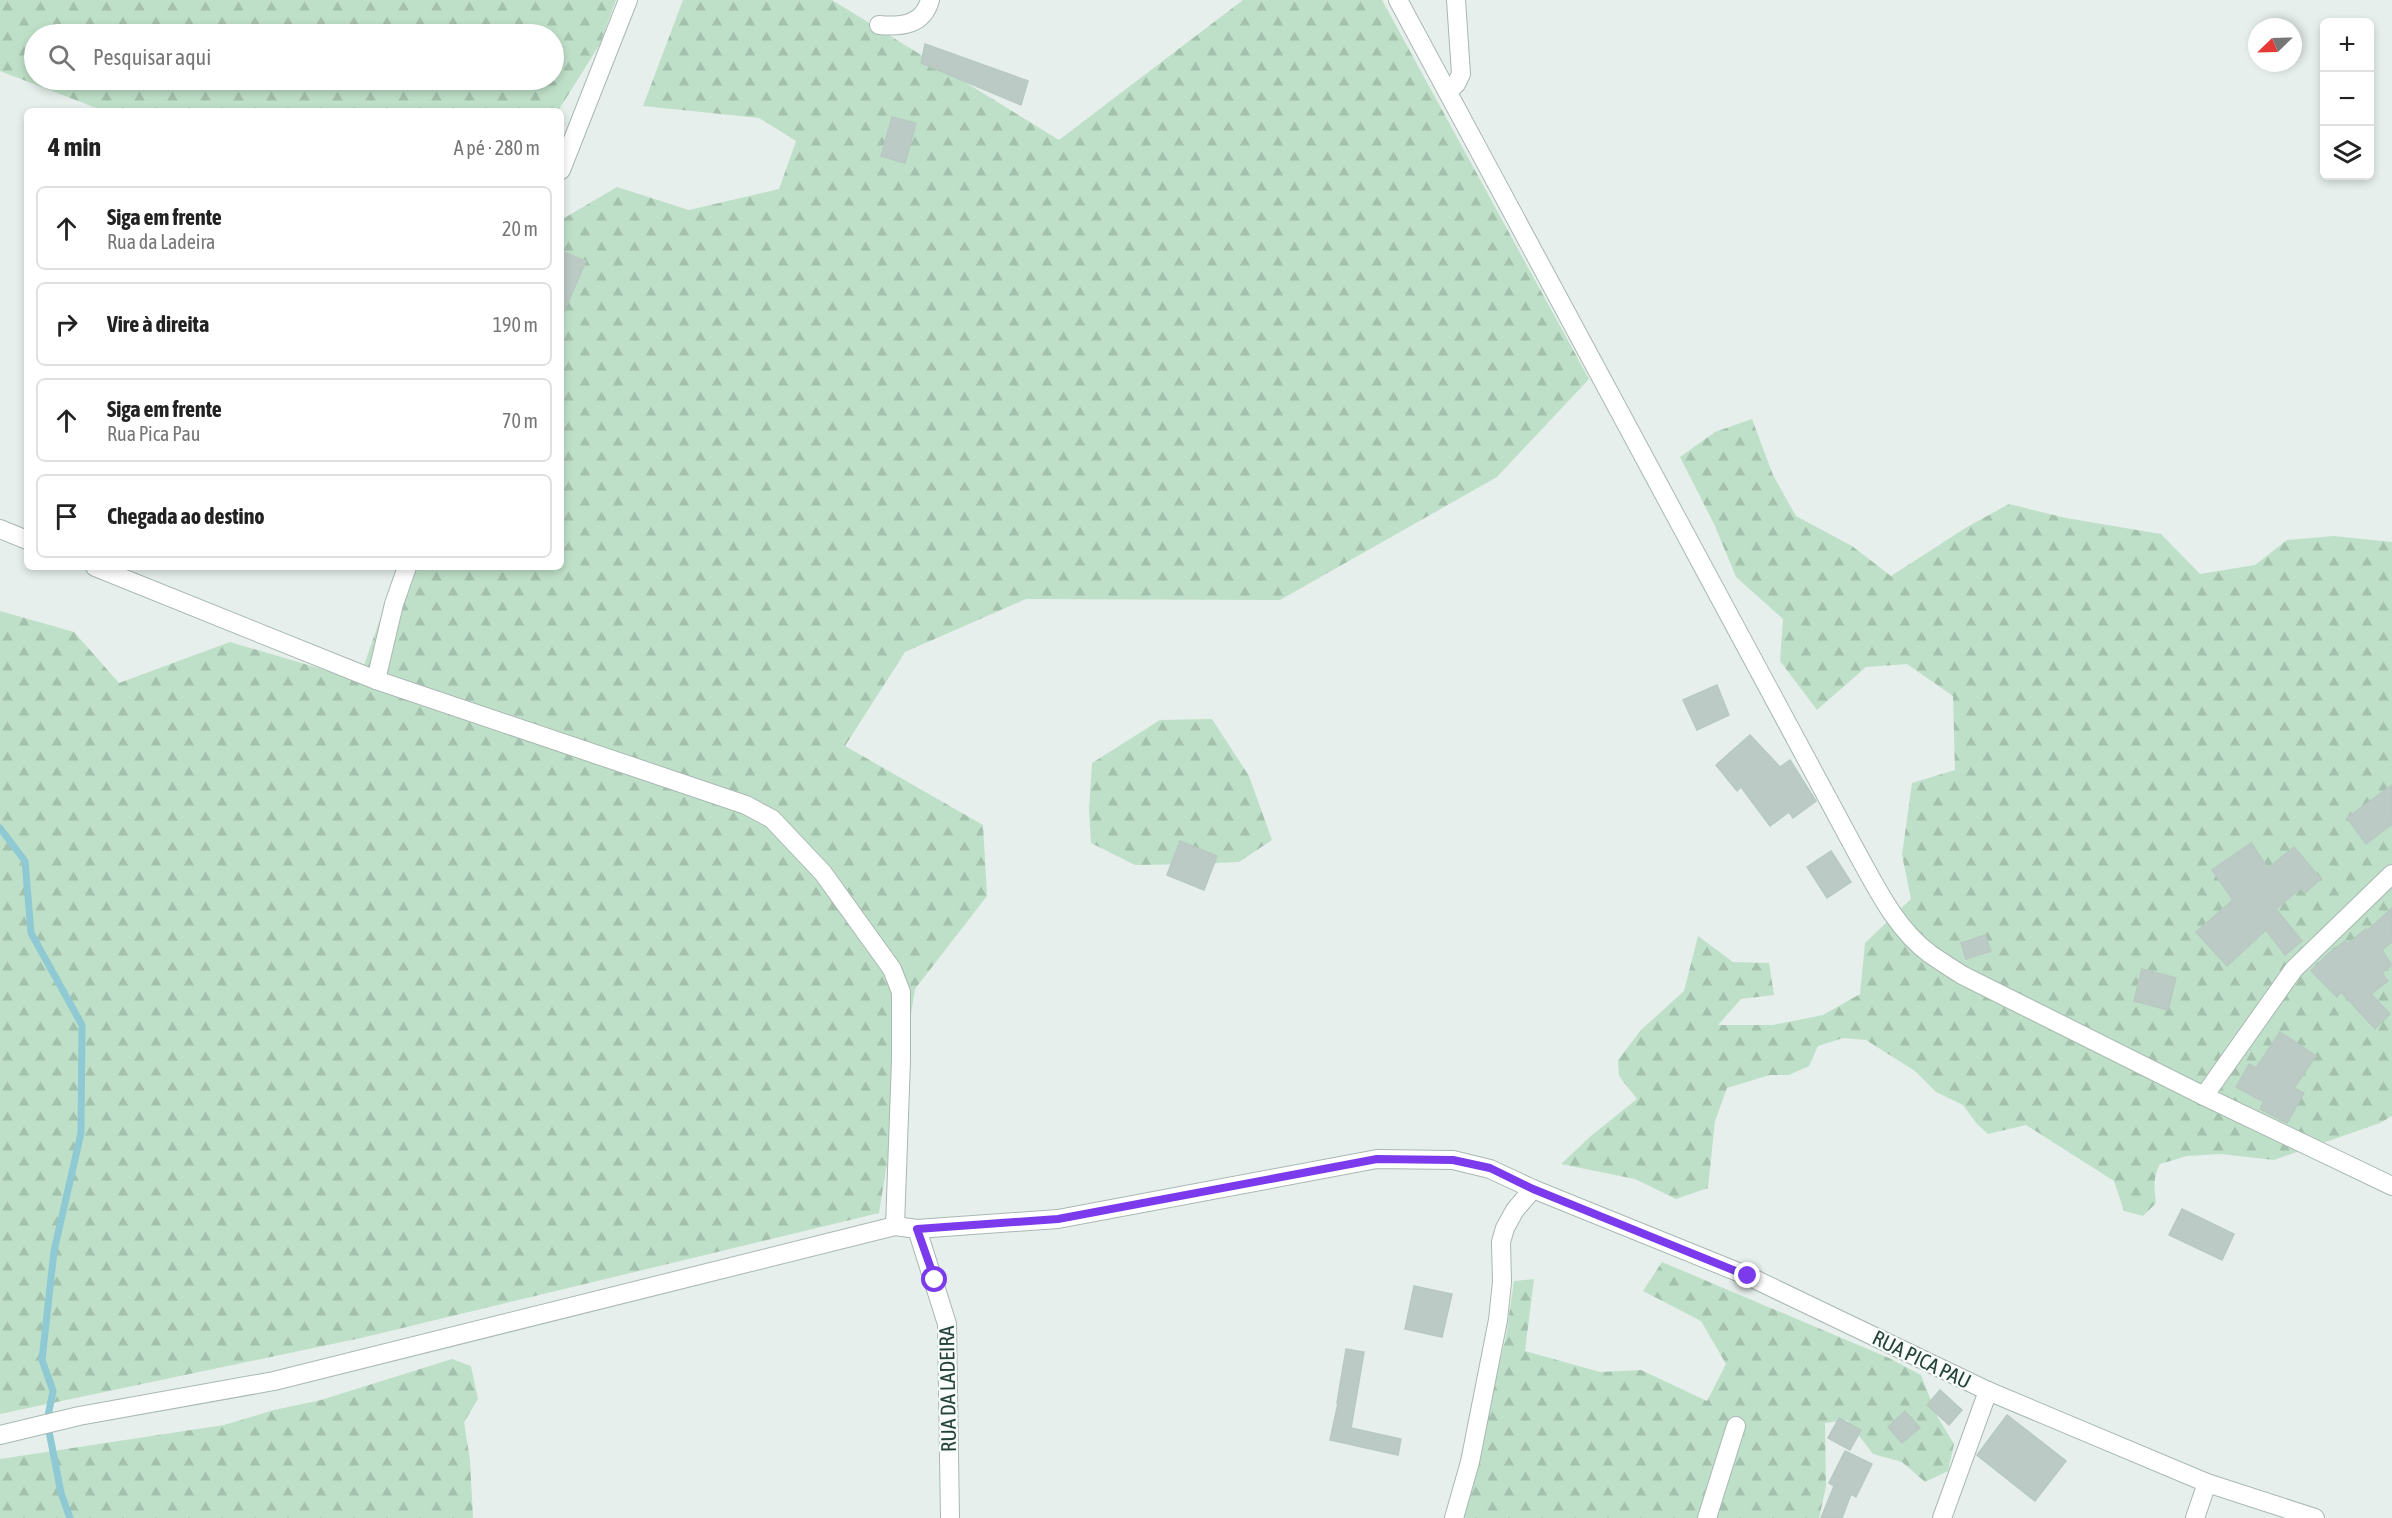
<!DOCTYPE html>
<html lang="pt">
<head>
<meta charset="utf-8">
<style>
	body { margin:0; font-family:"Asap Condensed",sans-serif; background:#f6f6f6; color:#222 }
	.controls { position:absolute; right:18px; top:18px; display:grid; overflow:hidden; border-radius:9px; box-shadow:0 3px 9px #0003 }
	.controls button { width:54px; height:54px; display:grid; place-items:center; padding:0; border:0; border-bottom:2px solid #e0e0e0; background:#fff; color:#222; font:30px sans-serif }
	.compass { position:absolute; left:2248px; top:18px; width:54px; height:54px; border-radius:50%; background:#fff; box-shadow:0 3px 9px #0003; rotate:247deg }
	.stop { position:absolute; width:18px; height:18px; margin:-14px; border:4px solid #7c3aed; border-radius:50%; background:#fff }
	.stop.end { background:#7c3aed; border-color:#fff; box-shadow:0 2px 6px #0008 }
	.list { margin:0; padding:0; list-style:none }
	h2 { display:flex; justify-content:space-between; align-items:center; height:78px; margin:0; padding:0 24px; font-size:26px }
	h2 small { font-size:20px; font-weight:400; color:#767676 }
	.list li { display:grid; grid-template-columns:39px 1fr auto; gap:18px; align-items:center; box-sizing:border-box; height:84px; margin:0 12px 12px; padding:0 12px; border:2px solid #e0e0e0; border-radius:9px }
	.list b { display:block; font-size:22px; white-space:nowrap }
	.list p { margin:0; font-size:20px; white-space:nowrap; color:#767676 }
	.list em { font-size:20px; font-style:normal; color:#767676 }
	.icon { flex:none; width:33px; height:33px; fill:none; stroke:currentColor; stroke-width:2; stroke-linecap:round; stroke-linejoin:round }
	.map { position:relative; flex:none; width:2392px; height:1518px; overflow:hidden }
	.search { position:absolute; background:#fff; box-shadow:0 3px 9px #0003; left:24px; top:24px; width:540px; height:66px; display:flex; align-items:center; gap:15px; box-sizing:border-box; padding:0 21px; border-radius:33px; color:#767676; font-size:22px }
	.panel { position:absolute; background:#fff; box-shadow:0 3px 9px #0003; left:24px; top:108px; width:540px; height:462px; border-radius:9px }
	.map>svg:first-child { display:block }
	.forest { fill:url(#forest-firs); fill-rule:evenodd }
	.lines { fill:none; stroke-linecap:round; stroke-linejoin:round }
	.stream { stroke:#8ec9d4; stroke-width:7 }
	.building { fill:#bbcac4; stroke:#b8c9c2; stroke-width:1.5 }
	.minor-casing { stroke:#a8b8b2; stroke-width:20 }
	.minor { stroke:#fff; stroke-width:18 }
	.route { stroke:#7c3aed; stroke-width:8 }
	.labels { text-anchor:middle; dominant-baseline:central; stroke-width:4.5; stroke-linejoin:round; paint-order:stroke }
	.street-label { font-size:21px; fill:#24423a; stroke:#f7fbf9 }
</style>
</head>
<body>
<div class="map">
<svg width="2392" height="1518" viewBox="0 0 2392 1518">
	<defs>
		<pattern id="forest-firs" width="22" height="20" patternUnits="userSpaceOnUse" patternTransform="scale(1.5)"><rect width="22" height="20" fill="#bfe0c8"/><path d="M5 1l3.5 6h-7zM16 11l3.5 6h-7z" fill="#a4c1ad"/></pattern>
	</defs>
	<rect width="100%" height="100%" fill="#e6efeb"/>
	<g class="forest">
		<path d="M0,0H616L600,44L558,111H104L0,71ZM554,34V80H34V34Z"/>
		<path d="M683,0H832L1059,140L1243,0H1382L1589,379L1497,477L1280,600L1026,599L905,652L845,746L983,825L987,896L915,989L879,1213L361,1338L0,1414V611L74,632L119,683L230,642L359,680L398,567H561V220L617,187L689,210L779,189L796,141L759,118L643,106Z"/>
		<path d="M1752,419L1773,475L1796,516L1852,546L1891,576L1967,527L2009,504L2066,518L2161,534L2200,574L2255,565L2287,540L2334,536L2392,542V1116L2380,1123L2274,1160L2221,1154L2187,1156L2160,1164C2153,1177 2154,1188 2156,1203L2143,1216L2124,1211L2114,1181L2026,1125L1988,1134L1977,1124L1963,1105L1936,1092L1915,1071L1866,1040L1843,1038L1818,1046L1809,1066L1789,1075H1770L1727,1088L1715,1121L1708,1188L1676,1199L1635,1179L1561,1164L1592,1135L1637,1099L1619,1076L1618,1060L1641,1030L1684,991L1698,936L1733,962L1769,963L1774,995L1741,999L1718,1025H1773L1823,1015L1860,994L1865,943L1911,899L1902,855L1912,783L1955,770L1953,696L1907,664L1866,667L1817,710L1780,661L1783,619L1736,577L1715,526L1680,457L1715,432Z"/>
		<path d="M1212,719L1249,776L1272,840L1239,862L1195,864L1135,865L1091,843L1089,809L1092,763L1160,720Z"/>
		<path d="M1662,1262L1889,1358L1921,1375L1937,1416L1954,1444L1948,1471L1925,1482L1902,1462L1873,1454L1847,1420L1825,1423L1826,1486L1819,1518H1462L1506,1336L1514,1281L1534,1279L1525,1351L1600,1372L1641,1370L1707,1401L1726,1364L1701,1321L1643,1291Z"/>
		<path d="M452,1359L471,1366L478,1399L464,1422L470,1460L473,1518H0V1459L224,1425L274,1410L321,1400Z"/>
	</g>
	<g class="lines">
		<path class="stream" d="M0,828L25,861L31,933L82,1025L81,1133L54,1251L42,1360L53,1391L47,1421L61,1493L70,1518"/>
	</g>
	<g class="building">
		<path d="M925,44L1028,81L1021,105L921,63Z"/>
		<path d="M892,117L916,123L905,163L881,156Z"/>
		<path d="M561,251L586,261L561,319Z"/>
		<path d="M1717,685L1729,715L1697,730L1683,700Z"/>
		<path d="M1750,735L1780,767L1790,760L1816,801L1793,818L1789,812L1770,826L1741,787L1737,791L1716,765Z"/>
		<path d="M2392,785V824L2366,844L2347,818Z"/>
		<path d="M1180,841L1217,856L1204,890L1167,875Z"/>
		<path d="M2251,843L2268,868L2294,847L2321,879L2305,893L2301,888L2276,909L2302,941L2285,955L2266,930L2227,966L2196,932L2233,900L2212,870Z"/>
		<path d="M1831,851L1851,882L1827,898L1807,867Z"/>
		<path d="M2392,908V942L2382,950L2392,965L2382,973L2388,981L2371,994L2390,1014L2375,1029L2341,992L2337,997L2311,971L2328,954L2345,941L2347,944L2366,929L2367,931Z"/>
		<path d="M1985,935L1991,951L1966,959L1961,943Z"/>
		<path d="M2142,969L2176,978L2168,1010L2134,1001Z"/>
		<path d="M2280,1032L2316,1056L2294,1088L2304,1093L2287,1123L2260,1109L2264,1102L2236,1087L2249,1064L2256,1068Z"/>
		<path d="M2182,1209L2234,1234L2222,1260L2169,1235Z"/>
		<path d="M1414,1286L1452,1294L1442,1337L1405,1329Z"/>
		<path d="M1346,1349L1364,1352L1351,1428L1401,1439L1398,1455L1330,1440L1338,1403H1337Z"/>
		<path d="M1940,1390L1962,1410L1949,1425L1927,1405Z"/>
		<path d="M1905,1411L1920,1428L1902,1443L1888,1427Z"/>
		<path d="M2007,1415L2066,1461L2035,1501L1977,1455Z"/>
		<path d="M1839,1418L1861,1430L1850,1450L1828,1438Z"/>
		<path d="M1845,1451L1872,1464L1856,1497L1851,1494L1842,1518H1821L1834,1486L1829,1483Z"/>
	</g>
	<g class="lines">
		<g class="minor-casing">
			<g id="minor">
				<path d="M1398,0L1856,851C1876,887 1896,929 1930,954C1940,961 1951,968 1962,975L2204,1096L2392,1186"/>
				<path d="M879,25C902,27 923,25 930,0"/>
				<path d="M1448,92L1456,84L1461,74L1456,0"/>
				<path d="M561,170L628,0"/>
				<path d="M0,529L27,540"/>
				<path d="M95,567L376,680L746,805L772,819L823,873L892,969L901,992V1060L895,1226"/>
				<path d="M376,680L394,604L407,567"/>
				<path d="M2204,1096L2294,969L2392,874"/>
				<path d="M917,1229L947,1324L950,1518"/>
				<path d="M0,1435L79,1416L274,1381L895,1226L917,1229L1058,1219L1377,1159L1453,1160L1490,1169L1533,1189L1748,1276L1988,1391L2207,1483L2315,1518"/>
				<path d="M1454,1518L1470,1462L1498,1320L1502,1282L1501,1242L1505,1228L1515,1210L1533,1189"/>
				<path d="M1707,1518L1736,1426"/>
				<path d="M1942,1518L1988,1391"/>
				<path d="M2195,1518L2207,1483"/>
			</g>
		</g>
		<use href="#minor" class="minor"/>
	</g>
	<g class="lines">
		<path class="route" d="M935,1280L917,1229L1058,1219L1377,1159L1453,1160L1490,1168L1533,1189L1748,1276"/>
	</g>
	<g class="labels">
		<g class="street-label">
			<text transform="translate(1922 1359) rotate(26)">RUA PICA PAU</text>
			<text transform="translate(947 1389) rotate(-91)">RUA DA LADEIRA</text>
		</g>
	</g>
</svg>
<div class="controls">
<button>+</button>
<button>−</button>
<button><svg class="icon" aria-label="layers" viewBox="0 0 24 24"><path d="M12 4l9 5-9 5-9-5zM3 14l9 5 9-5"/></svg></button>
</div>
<svg class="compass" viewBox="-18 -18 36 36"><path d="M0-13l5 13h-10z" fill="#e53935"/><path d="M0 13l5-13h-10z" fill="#767676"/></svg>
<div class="stop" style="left:935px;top:1280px"></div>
<div class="stop end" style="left:1748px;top:1276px"></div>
<div class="search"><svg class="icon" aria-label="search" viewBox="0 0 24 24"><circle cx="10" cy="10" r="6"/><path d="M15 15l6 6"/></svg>Pesquisar aqui</div>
<section class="panel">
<h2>4 min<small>A pé · 280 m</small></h2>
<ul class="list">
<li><svg class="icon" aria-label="ahead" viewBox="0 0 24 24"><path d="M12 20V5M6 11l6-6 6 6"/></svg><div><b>Siga em frente</b><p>Rua da Ladeira</p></div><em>20 m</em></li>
<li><svg class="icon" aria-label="right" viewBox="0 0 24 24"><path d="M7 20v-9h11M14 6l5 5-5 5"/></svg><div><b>Vire à direita</b></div><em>190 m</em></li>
<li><svg class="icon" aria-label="ahead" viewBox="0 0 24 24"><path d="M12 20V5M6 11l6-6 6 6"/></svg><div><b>Siga em frente</b><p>Rua Pica Pau</p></div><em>70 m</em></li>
<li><svg class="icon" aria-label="arrive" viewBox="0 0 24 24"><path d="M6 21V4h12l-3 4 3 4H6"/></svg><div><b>Chegada ao destino</b></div></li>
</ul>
</section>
</div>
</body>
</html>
